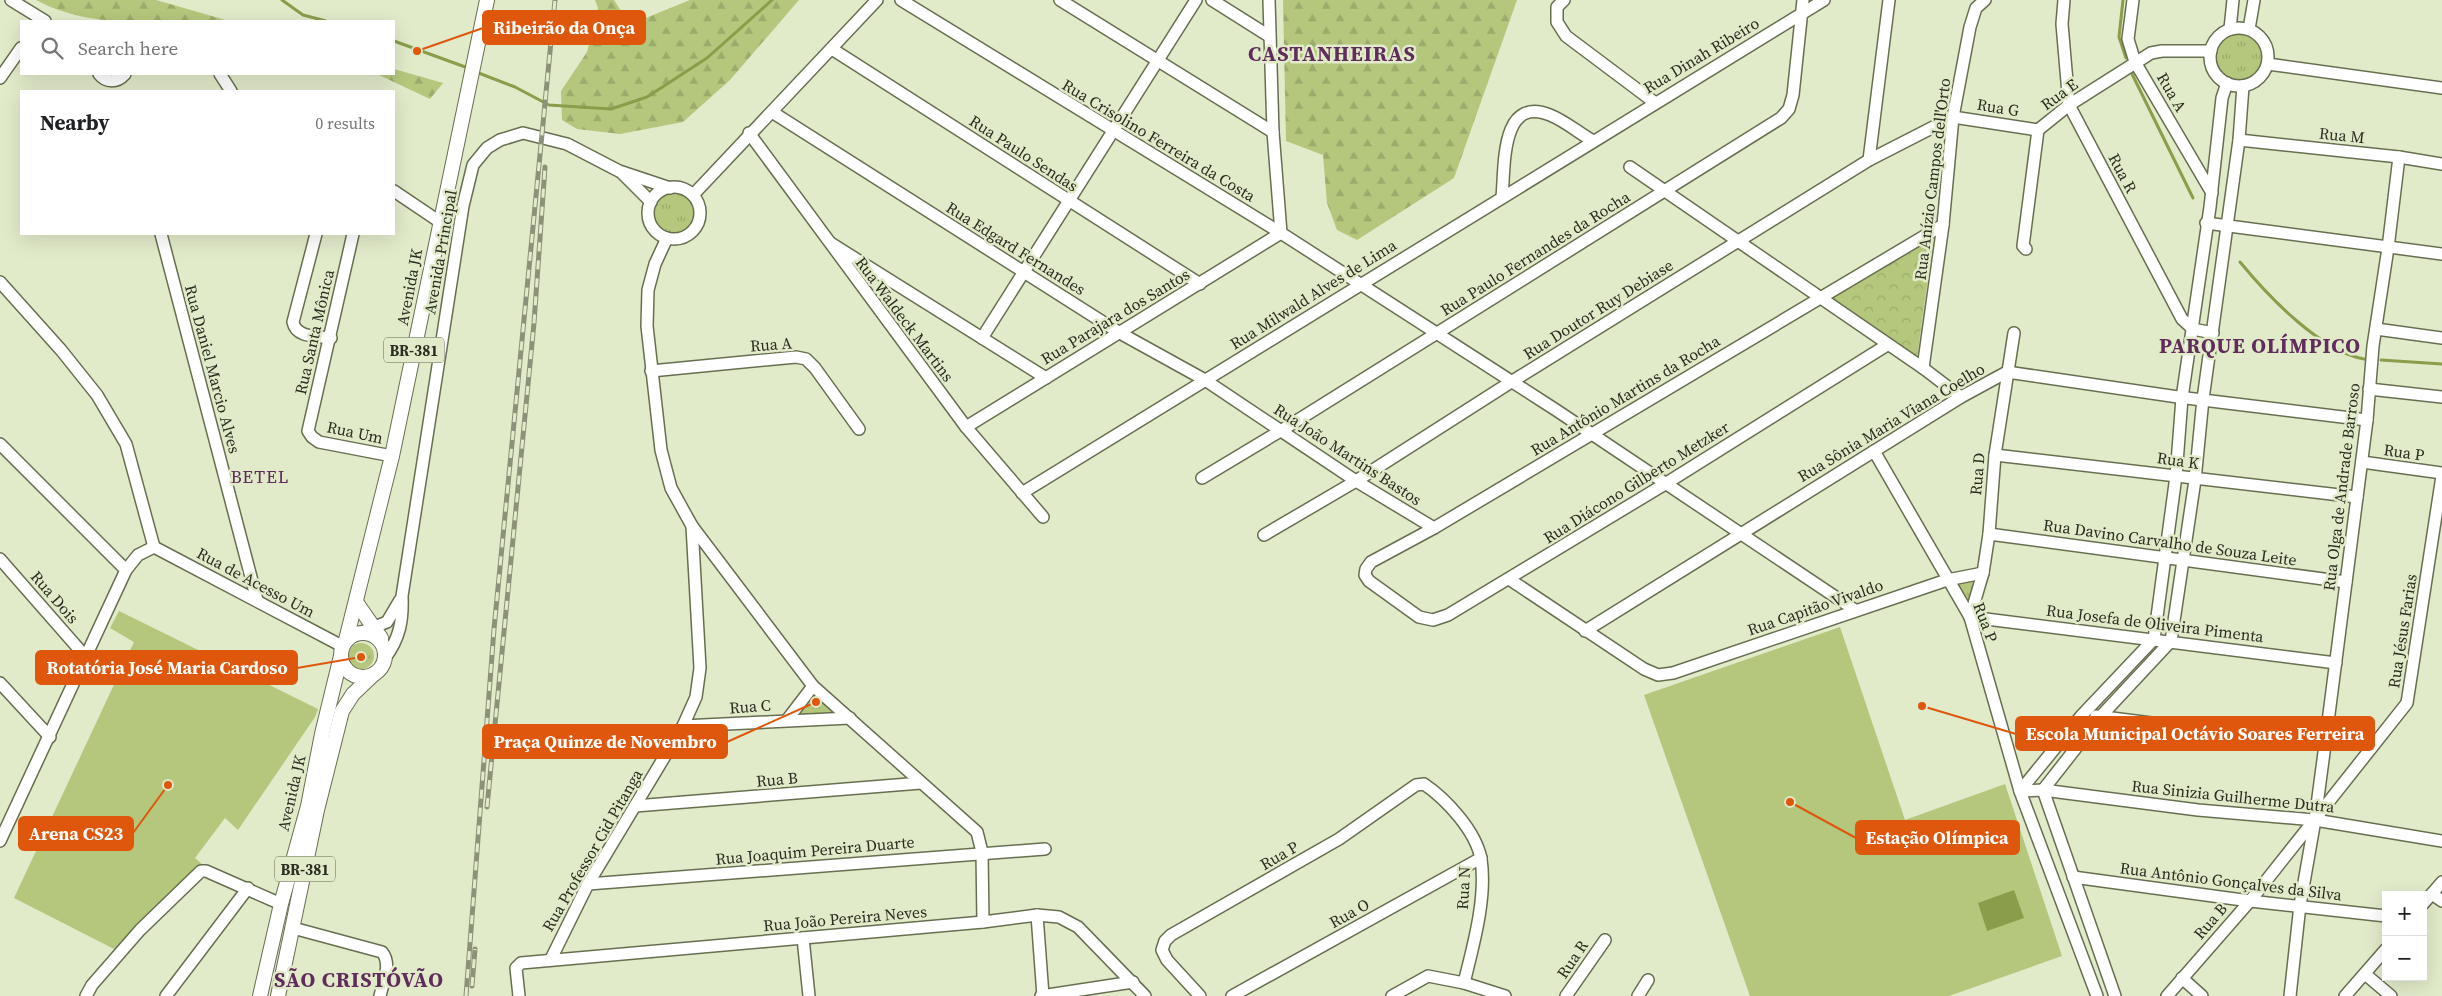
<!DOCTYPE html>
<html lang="en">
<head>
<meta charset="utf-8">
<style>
	body { margin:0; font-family:"Source Serif 4",serif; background:#f6f6f6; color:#202124 }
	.controls { position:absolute; right:15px; bottom:15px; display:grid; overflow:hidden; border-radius:0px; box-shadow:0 5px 20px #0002 }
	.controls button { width:45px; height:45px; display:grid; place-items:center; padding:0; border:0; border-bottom:1px solid #e0e0e0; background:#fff; color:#202124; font:25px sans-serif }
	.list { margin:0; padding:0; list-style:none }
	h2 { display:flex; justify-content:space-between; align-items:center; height:65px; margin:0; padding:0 20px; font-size:21px }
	h2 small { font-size:16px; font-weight:400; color:#757577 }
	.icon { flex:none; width:28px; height:28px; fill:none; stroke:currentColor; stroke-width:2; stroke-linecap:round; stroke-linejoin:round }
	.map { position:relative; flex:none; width:2442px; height:996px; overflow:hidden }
	.search { position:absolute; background:#fff; box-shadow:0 5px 20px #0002; left:20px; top:20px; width:375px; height:55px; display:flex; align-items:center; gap:12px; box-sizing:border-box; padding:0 18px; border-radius:0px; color:#757577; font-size:19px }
	.panel { position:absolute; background:#fff; box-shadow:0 5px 20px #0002; left:20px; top:90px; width:375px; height:145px; border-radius:0px }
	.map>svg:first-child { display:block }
	.grass { fill:url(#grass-tufts) }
	.forest { fill:url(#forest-firs) }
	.park { fill:url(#park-crowns) }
	.garden { fill:#b4c77c }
	.water { fill:#8a9d4a }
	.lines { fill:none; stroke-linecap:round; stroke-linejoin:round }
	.stream { stroke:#8a9d4a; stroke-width:3 }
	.minor-casing { stroke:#676f51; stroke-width:14 }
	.major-casing { stroke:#676f51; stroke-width:16 }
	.minor { stroke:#fff; stroke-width:11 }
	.major { stroke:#fff; stroke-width:14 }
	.rail-casing { stroke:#8c927a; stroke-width:5 }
	.rail { stroke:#e1eac9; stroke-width:3; stroke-dasharray:9; stroke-linecap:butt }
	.labels { text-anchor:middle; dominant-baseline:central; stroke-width:5; stroke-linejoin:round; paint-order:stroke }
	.shield { fill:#e1eac9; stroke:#616653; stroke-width:1 }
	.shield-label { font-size:15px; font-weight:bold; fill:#2a2d20 }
	.street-label { font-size:16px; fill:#2a2d20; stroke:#e1eac9 }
	.neighbourhood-label { font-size:18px; letter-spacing:1px; fill:#5f2c5b; stroke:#e1eac9 }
	.district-label { font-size:21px; font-weight:bold; letter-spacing:1px; fill:#5f2c5b; stroke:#e1eac9 }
	.leader { fill:none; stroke:#de570d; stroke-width:2 }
	.callout-dot { fill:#de570d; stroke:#e1eac9; stroke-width:2 }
	.callout { fill:#de570d; stroke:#de570d; stroke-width:2 }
	.callout-label { font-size:18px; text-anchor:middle; font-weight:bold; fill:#fff }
</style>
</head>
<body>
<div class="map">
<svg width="2442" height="996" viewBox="0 0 2442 996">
	<defs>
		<pattern id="grass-tufts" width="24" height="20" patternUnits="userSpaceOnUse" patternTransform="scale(1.25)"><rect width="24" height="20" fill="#b4c77c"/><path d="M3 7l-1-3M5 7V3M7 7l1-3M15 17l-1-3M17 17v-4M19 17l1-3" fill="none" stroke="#9bab6b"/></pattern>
		<pattern id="forest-firs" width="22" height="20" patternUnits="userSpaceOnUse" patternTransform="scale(1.25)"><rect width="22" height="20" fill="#b4c77c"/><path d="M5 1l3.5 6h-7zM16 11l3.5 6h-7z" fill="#9bab6b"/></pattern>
		<pattern id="park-crowns" width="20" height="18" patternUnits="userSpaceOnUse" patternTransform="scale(1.25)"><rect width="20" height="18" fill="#b4c77c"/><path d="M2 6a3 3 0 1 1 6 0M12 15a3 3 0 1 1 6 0" fill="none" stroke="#9bab6b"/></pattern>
	</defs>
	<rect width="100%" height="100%" fill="#e1eac9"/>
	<g class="grass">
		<circle cx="2239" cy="57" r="23"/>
		<circle cx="674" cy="213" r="21"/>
		<path d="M1973,579L1971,607H1968L1959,584Z"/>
		<circle cx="361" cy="656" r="13"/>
		<path d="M813,688L843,715L791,718Z"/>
	</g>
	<g class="forest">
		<path d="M36,0H156L229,21C167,21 93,31 36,0Z"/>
		<path d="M595,0H614L628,22L641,20L690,0H799L730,80L683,122L620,134L577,129L562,120L561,91L587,52L598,8Z"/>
		<path d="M1283,0H1517L1454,178L1357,240L1337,230L1327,203L1323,155L1286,141Z"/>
		<path d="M394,69L443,83L430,99L377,74H394Z"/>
	</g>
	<path class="park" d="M1934,234L1917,358L1831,298Z"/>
	<g class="garden">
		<path d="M119,611L318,709L315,717L238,830L225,818L195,858L203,865L116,950L14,898L134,642L110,628Z"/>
		<path d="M1840,627L1905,820L2005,784L2062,956L1949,996H1750L1644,695Z"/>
	</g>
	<path class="water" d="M2014,890L2024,918L1987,931L1978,903Z"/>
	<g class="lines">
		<g class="stream">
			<path d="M282,0L303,15L326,21"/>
			<path d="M2123,0L2119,37L2126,58"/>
			<path d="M394,41L468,68"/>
			<path d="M476,72L515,87L549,105L611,109L647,97L707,58L772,0"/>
			<path d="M2132,74L2193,198"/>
			<path d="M2240,262C2268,296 2320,351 2364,359"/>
			<path d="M2381,360L2442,364"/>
		</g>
		<g class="minor-casing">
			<g id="minor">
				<path d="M11,0L45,21"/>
				<path d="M901,0L1281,233L1556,410L1855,610"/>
				<path d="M1060,0L1273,132"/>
				<path d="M1212,0L1269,36"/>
				<path d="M1564,0L1557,7V22L1566,36L1654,102"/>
				<path d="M2064,0L2062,24L2069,105L2182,319L2193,329L2213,333"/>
				<path d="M2133,0L2128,39L2135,62L2212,193"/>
				<circle cx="2239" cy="57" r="29"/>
				<path d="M2230,29L2233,0"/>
				<path d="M2249,29L2254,0"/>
				<path d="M832,49L1200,284"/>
				<path d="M2268,64L2442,88"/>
				<path d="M99,74C106,83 117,83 125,74"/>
				<path d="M220,74L231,91"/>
				<path d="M0,78L21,48"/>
				<path d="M772,112L1120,333L1205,380L1356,481L1434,528"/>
				<path d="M749,133L966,427L1043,517"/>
				<path d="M2239,140L2399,157L2442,164"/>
				<path d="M1869,160L1889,0"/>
				<path d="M1630,167L1923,368L1961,397"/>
				<path d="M622,173L651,202"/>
				<circle cx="674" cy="213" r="26"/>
				<path d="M394,191L440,222"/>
				<path d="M693,195L877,0"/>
				<path d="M1502,197C1505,167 1500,95 1550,115C1565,121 1579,133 1593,141"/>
				<path d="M2206,223L2442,254"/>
				<path d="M161,234L257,600"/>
				<path d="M316,234L293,322C296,338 317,336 331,338"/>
				<path d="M353,234L308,431L312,437L319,442L392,456"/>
				<path d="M832,244L1046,378"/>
				<path d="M2026,249L2023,246L2038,130L2069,105L2151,53L2162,51H2211"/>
				<path d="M0,282L61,350L97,395L126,444L154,547"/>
				<path d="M2376,329L2442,338"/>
				<path d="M982,338L1196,0"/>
				<path d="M1887,345L1665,484L1448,615L1433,620L1419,617L1369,581L1365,575L1366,569L1371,562L1434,528L1943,225"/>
				<path d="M1923,368L1943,225L1953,117L1970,27L1976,8L1985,0"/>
				<path d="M651,371L796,357L806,359L815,368L859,429"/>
				<path d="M2369,389L2442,397"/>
				<path d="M966,427L1281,233L1273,132L1269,0"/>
				<path d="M0,444L126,570"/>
				<path d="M1874,451L1970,617L2020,791L2043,790L2198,810L2315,820L2442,841"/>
				<path d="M1995,455L2357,497"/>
				<path d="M2362,462L2442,473"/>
				<path d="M1202,478L1282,430L1781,118L1789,109L1793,95L1803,0"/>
				<path d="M1022,493L1824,0"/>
				<path d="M692,526L813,686L977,832L982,852L983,922"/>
				<path d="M1989,534L2346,582"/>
				<path d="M1264,535L1356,481L1511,382L1869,160L1953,117L2038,130"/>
				<path d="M154,547L342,646"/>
				<path d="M0,559L85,656"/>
				<path d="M1509,579L1644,669L1658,675L1673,673L1947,580L1983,573"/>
				<path d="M1970,617L2336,663"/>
				<path d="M1970,617L1983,573L1989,534L1995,455L2014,333"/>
				<path d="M1585,631L1961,397L2007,372L2178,397L2367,420"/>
				<path d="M359,633L387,622L400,600"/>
				<path d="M385,658C400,638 403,620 402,596L463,206L473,165L487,148L500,140L523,133L567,144L619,171L670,188"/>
				<path d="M0,683L50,737"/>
				<path d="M2096,716L2325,745"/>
				<path d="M787,720L813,686"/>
				<path d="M683,726L850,718"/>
				<path d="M635,806L921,783"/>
				<path d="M0,841L126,570L138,555L154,547"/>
				<path d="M2073,877L2250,901L2386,916"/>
				<path d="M588,884L1045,849"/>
				<path d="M2432,894L2442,901"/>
				<path d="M2423,904L2442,882"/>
				<path d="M1037,915L1043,996"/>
				<path d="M293,928L382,952C392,964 383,982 380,996"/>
				<path d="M803,938L809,996"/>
				<path d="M551,959L588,884L683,726L696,697L700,668L692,526L671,488L661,450L647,326L648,290L655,264L667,238"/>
				<path d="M2365,974L2391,996"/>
				<path d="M2182,978L2202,996"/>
				<path d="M86,996L92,985L140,930L201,871H206L281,904"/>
				<path d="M166,996L248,888"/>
				<path d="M519,996L516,968L521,963L983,922L1037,915L1059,917L1078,927L1145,996"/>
				<path d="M1041,996L1133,982"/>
				<path d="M1200,996L1167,960L1162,950L1165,941L1171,935L1339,839L1416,785L1424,784C1446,799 1476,831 1481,859C1487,898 1473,946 1464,983"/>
				<path d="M1232,996L1481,858"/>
				<path d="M1392,996L1428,976L1464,983L1505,996"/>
				<path d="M1566,996L1605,940"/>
				<path d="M1638,996L1648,980"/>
				<path d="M2097,996L2020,791L2082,715L2154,639L2176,476L2182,398L2210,207L2222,98L2227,83"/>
				<path d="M2115,996L2043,790L2101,716L2171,641L2195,480L2203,399L2239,140L2243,86"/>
				<path d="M2167,996L2250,901L2407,703L2442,476"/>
				<path d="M2290,996L2300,905L2315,820L2325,745L2367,420L2373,346L2388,248L2399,157"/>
				<path d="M2345,996L2386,949"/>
			</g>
		</g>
		<g class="major-casing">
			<g id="major">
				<path d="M356,602L381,638"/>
				<circle cx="363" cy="655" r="22"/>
				<path d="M346,640L392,456L487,0"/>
				<path d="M260,996L281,904L308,806L322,734L341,656"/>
				<path d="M278,996L317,810L342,711L353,694L374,674"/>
			</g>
		</g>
		<use href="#minor" class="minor"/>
		<use href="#major" class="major"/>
		<g class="rail-casing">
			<g id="rail">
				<path d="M487,807L534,323L545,167"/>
				<path d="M472,986L475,949"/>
				<path d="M466,996L494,629L555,0"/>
			</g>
		</g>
		<use href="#rail" class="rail"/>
	</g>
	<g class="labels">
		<g class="shield">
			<rect x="384" y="337.5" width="60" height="25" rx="4"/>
			<rect x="275" y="856.5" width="60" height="25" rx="4"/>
		</g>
		<g class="shield-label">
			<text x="414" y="350">BR-381</text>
			<text x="305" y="869">BR-381</text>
		</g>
		<g class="street-label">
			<text transform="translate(1701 55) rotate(-31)">Rua Dinah Ribeiro</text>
			<text transform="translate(2172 92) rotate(60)">Rua A</text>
			<text transform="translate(2059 94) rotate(-36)">Rua E</text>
			<text transform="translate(1998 107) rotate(9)">Rua G</text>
			<text transform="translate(2342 135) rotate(6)">Rua M</text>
			<text transform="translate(1159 140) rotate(31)">Rua Crisolino Ferreira da Costa</text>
			<text transform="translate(1024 153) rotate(33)">Rua Paulo Sendas</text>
			<text transform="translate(2123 173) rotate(62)">Rua R</text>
			<text transform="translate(1932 179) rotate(-83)">Rua Anízio Campos dell'Orto</text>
			<text transform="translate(1016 248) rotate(32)">Rua Edgard Fernandes</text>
			<text transform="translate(440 252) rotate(-80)">Avenida Principal</text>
			<text transform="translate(1535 253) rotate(-32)">Rua Paulo Fernandes da Rocha</text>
			<text transform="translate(409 287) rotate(-79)">Avenida JK</text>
			<text transform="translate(1313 294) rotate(-32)">Rua Milwald Alves de Lima</text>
			<text transform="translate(1598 309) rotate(-32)">Rua Doutor Ruy Debiase</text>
			<text transform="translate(1115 316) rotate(-31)">Rua Parajara dos Santos</text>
			<text transform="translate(905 319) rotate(53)">Rua Waldeck Martins</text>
			<text transform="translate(314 332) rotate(-77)">Rua Santa Mônica</text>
			<text transform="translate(771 344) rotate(-4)">Rua A</text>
			<text transform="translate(213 369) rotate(75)">Rua Daniel Marcio Alves</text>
			<text transform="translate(1625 395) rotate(-31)">Rua Antônio Martins da Rocha</text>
			<text transform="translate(1891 422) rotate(-31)">Rua Sônia Maria Viana Coelho</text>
			<text transform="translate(355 432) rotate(12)">Rua Um</text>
			<text transform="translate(2404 452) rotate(8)">Rua P</text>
			<text transform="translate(1348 454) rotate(33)">Rua João Martins Bastos</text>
			<text transform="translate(2178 460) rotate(8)">Rua K</text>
			<text transform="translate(1977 474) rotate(-85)">Rua D</text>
			<text transform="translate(1636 482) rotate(-32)">Rua Diácono Gilberto Metzker</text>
			<text transform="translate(2341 487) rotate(-83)">Rua Olga de Andrade Barroso</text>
			<text transform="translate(2170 542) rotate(8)">Rua Davino Carvalho de Souza Leite</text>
			<text transform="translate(256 582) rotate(28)">Rua de Acesso Um</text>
			<text transform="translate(55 597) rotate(49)">Rua Dois</text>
			<text transform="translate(1815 607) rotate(-19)">Rua Capitão Vivaldo</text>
			<text transform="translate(1986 622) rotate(69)">Rua P</text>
			<text transform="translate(2155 623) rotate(7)">Rua Josefa de Oliveira Pimenta</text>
			<text transform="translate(2402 631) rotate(-81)">Rua Jésus Farias</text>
			<text transform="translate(750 706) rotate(-4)">Rua C</text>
			<text transform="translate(777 779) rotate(-5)">Rua B</text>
			<text transform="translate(291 793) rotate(-77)">Avenida JK</text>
			<text transform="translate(2233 796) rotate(6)">Rua Sinizia Guilherme Dutra</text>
			<text transform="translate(592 850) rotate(-60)">Rua Professor Cid Pitanga</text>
			<text transform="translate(815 850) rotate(-5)">Rua Joaquim Pereira Duarte</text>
			<text transform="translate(1279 855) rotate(-30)">Rua P</text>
			<text transform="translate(2231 881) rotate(7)">Rua Antônio Gonçalves da Silva</text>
			<text transform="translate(1463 888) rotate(-87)">Rua N</text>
			<text transform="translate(1349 913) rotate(-29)">Rua O</text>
			<text transform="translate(845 918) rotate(-5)">Rua João Pereira Neves</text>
			<text transform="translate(2210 921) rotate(-49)">Rua B</text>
			<text transform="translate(1572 959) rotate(-56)">Rua R</text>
		</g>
		<g class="neighbourhood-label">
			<text x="260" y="476">BETEL</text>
		</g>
		<g class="district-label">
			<text x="1332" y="53">CASTANHEIRAS</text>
			<text x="2260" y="345">PARQUE OLÍMPICO</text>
			<text x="359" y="979">SÃO CRISTÓVÃO</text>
		</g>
	</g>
	<path class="leader" d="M417 51L483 28M361 657L297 668M1922 706L2016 734M816 702L727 742M168 785L133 833M1790 802L1856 838"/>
	<g class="callout-dot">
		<circle cx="417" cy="51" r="5"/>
		<circle cx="361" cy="657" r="5"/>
		<circle cx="1922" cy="706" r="5"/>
		<circle cx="816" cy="702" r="5"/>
		<circle cx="168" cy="785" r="5"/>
		<circle cx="1790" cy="802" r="5"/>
	</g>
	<g class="callout">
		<rect x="483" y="11" width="162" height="33" rx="5"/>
		<rect x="36" y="651" width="261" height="33" rx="5"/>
		<rect x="2016" y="717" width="358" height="33" rx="5"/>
		<rect x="483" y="725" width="244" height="33" rx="5"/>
		<rect x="19" y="817" width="114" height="33" rx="5"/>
		<rect x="1856" y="821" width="163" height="33" rx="5"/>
	</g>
	<g class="callout-label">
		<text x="564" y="34">Ribeirão da Onça</text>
		<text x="167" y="674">Rotatória José Maria Cardoso</text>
		<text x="2195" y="740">Escola Municipal Octávio Soares Ferreira</text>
		<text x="605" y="748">Praça Quinze de Novembro</text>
		<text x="76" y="840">Arena CS23</text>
		<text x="1937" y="844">Estação Olímpica</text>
	</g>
</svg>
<div class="controls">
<button>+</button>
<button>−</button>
</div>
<div class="search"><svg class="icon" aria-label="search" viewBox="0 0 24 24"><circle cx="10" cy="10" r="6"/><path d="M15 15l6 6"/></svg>Search here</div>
<section class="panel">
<h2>Nearby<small>0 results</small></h2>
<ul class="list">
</ul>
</section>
</div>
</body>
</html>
